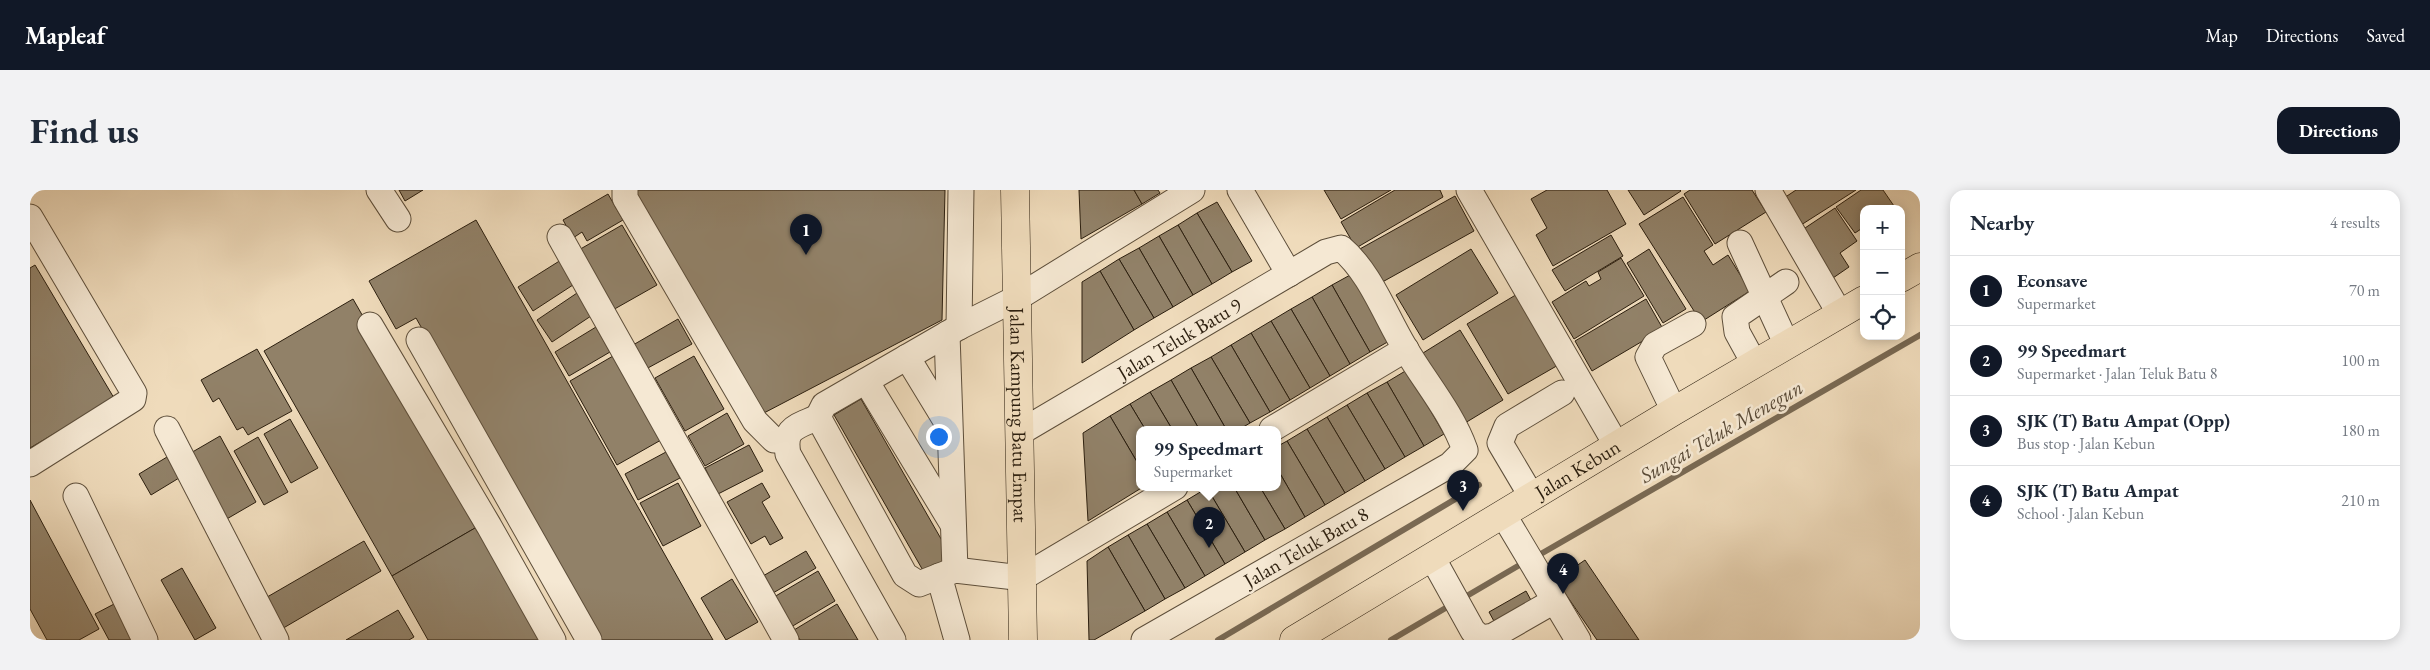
<!DOCTYPE html>
<html lang="en">
<head>
<meta charset="utf-8">
<style>
	body { margin:0; font-family:"EB Garamond",serif; background:#f2f2f3; color:#1f2937 }
	.controls { position:absolute; right:15px; top:15px; display:grid; overflow:hidden; border-radius:10px; box-shadow:0 2px 12px #0003 }
	.controls button { width:45px; height:45px; display:grid; place-items:center; padding:0; border:0; border-bottom:1px solid #e0e1e3; background:#fff; color:#1f2937; font:25px sans-serif }
	.you { position:absolute; left:908px; top:246px; width:18px; height:18px; margin:-12px; border:4px solid #fff; border-radius:50%; background:#1a73e8; box-shadow:0 0 0 8px #1a73e833 }
	.badge { display:grid; place-items:center; width:32px; height:32px; border-radius:50%; background:#111827; color:#fff; font-size:16px; font-weight:700 }
	.pin { position:absolute; translate:-50% -41px; filter:drop-shadow(0 1px 2px #0008) }
	.pin::after { content:''; position:absolute; top:26px; width:18px; height:15px; background:inherit; clip-path:polygon(0 0,100% 0,50% 100%) }
	.popup { position:absolute; left:1106px; top:236px; width:145px; height:65px; box-sizing:border-box; display:grid; place-content:center; border-radius:10px; background:#fff; filter:drop-shadow(0 1px 4px #0005); font-size:16px; white-space:nowrap; color:#747a83 }
	.popup b { font-size:19px; color:#1f2937 }
	.popup::after { content:''; position:absolute; left:50%; top:100%; margin-left:-10px; border:10px solid transparent; border-top-color:#fff }
	.list { margin:0; padding:0; list-style:none }
	h2 { display:flex; justify-content:space-between; align-items:center; height:65px; margin:0; padding:0 20px; font-size:21px }
	h2 small { font-size:16px; font-weight:400; color:#747a83 }
	.list li { display:grid; grid-template-columns:32px 1fr auto; gap:15px; align-items:center; box-sizing:border-box; height:70px; padding:0 20px; border-top:1px solid #e0e1e3 }
	.list b { display:block; font-size:19px; white-space:nowrap }
	.list p { margin:0; font-size:16px; white-space:nowrap; color:#747a83 }
	.list em { font-size:16px; font-style:normal; color:#747a83 }
	.icon { flex:none; width:28px; height:28px; fill:none; stroke:currentColor; stroke-width:2; stroke-linecap:round; stroke-linejoin:round }
	.map { position:relative; flex:none; width:1890px; height:450px; overflow:hidden; border-radius:15px }
	header { display:flex; align-items:center; gap:30px; box-sizing:border-box; height:70px; padding:0 25px; background:#111827; color:#fff }
	header strong { font-size:24px }
	nav { display:flex; gap:28px; margin-inline-start:auto; font-size:18px }
	.intro { display:flex; align-items:center; justify-content:space-between; box-sizing:border-box; height:120px; padding:0 30px }
	h1 { margin:0; font-size:35px }
	.button { padding:12px 22px; border-radius:15px; background:#111827; color:#fff; font-size:18px; font-weight:700 }
	main { display:flex; gap:30px; padding:0 30px }
	aside { flex:1; background:#fff; border-radius:15px; box-shadow:0 2px 12px #0003 }
	.map>svg:first-child { display:block }
	.lines { fill:none; stroke-linecap:round; stroke-linejoin:round }
	.stream { stroke:#796953; stroke-width:6 }
	.building { fill:#918168; stroke:#2c1f0f }
	.minor-casing { stroke:#5d4e3a; stroke-width:27 }
	.major-casing { stroke:#2c1f0f; stroke-width:29 }
	.minor { stroke:#f5e8d3; stroke-width:25 }
	.major { stroke:#efdbbb; stroke-width:28 }
	.labels { text-anchor:middle; dominant-baseline:central; stroke-width:5; stroke-linejoin:round; paint-order:stroke }
	.street-label { font-size:20px; fill:#2c1f0f; stroke:#f5e8d3 }
	.water-label { font-size:21px; font-style:italic; fill:#594a37; stroke:#f5e8d3 }
</style>
</head>
<body>
<header>
<strong>Mapleaf</strong>
<nav><a>Map</a><a>Directions</a><a>Saved</a></nav>
</header>
<div class="intro"><h1>Find us</h1><a class="button">Directions</a></div>
<main>
<div class="map">
<svg width="1890" height="450" viewBox="0 0 1890 450">
	<rect width="100%" height="100%" fill="#efdbbb"/>
	<filter id="stains"><feTurbulence type="fractalNoise" baseFrequency=".004" numOctaves="4"/><feColorMatrix values="0 0 0 0 .2 0 0 0 0 .09 0 0 0 0 .02 0 0 0 .5 -.17"/></filter>
	<radialGradient id="worn" r=".72"><stop offset=".6" stop-color="#630" stop-opacity="0"/><stop offset="1" stop-color="#630" stop-opacity=".3"/></radialGradient>
	<g class="lines">
		<g class="stream">
			<path d="M1509,365L1890,145"/>
			<path d="M1435,407L1493,373"/>
			<path d="M1188,450L1449,295"/>
			<path d="M1361,450L1419,416"/>
		</g>
	</g>
	<g class="building">
		<path d="M369,0H393L375,11Z"/>
		<path d="M602,0H915L912,130L732,224Z"/>
		<path d="M1049,0H1104L1112,14L1051,49Z"/>
		<path d="M1104,0H1128L1130,3L1112,14Z"/>
		<path d="M1294,0H1361L1311,29Z"/>
		<path d="M1365,0H1410L1413,7L1326,58L1311,32Z"/>
		<path d="M1517,0H1577L1596,34L1523,76L1506,45L1517,38L1501,9Z"/>
		<path d="M1598,0H1650L1651,1L1614,25Z"/>
		<path d="M1660,0H1722L1736,22L1685,54L1654,4Z"/>
		<path d="M1766,0H1826L1771,35L1754,8Z"/>
		<path d="M1831,0H1853L1864,16L1860,19H1834V37L1825,43L1806,17Z"/>
		<path d="M578,4L593,30L557,51L552,42L543,48L533,30Z"/>
		<path d="M1425,6L1444,41L1347,95L1328,60Z"/>
		<path d="M1653,7L1683,55L1674,61L1683,75L1698,65L1720,101L1671,132L1609,34Z"/>
		<path d="M1187,12L1222,71L1202,82L1167,23Z"/>
		<path d="M1805,18L1827,51L1810,63L1819,77L1803,88L1772,40Z"/>
		<path d="M1167,23L1202,82L1182,94L1148,35Z"/>
		<path d="M446,30L683,450H568L386,128L366,139L339,91Z"/>
		<path d="M592,35L627,95L581,121L547,61Z"/>
		<path d="M1148,35L1182,94L1163,105L1129,46Z"/>
		<path d="M1581,45L1593,66L1535,101L1522,80Z"/>
		<path d="M1129,46L1163,105L1143,117L1109,58Z"/>
		<path d="M1109,58L1143,117L1124,128L1089,69Z"/>
		<path d="M1441,59L1468,103L1393,150L1366,105Z"/>
		<path d="M1619,59L1656,119L1633,133L1597,73Z"/>
		<path d="M1591,68L1614,106L1544,149L1522,112L1556,91L1559,96L1571,89L1568,82Z"/>
		<path d="M1089,69L1124,128L1104,140L1070,81Z"/>
		<path d="M531,70L546,93L503,121L488,97Z"/>
		<path d="M5,75L84,208L0,258V78Z"/>
		<path d="M1070,81L1104,140L1052,173V92Z"/>
		<path d="M1322,84L1361,150L1340,162L1302,95Z"/>
		<path d="M1302,95L1340,162L1320,174L1282,107Z"/>
		<path d="M550,101L564,124L522,152L507,130Z"/>
		<path d="M1489,103L1530,174L1478,204L1437,134Z"/>
		<path d="M1282,107L1320,174L1300,186L1261,119Z"/>
		<path d="M323,109L452,334L362,386L234,161Z"/>
		<path d="M1616,109L1633,139L1562,181L1545,151Z"/>
		<path d="M1261,119L1300,186L1280,198L1241,131Z"/>
		<path d="M648,129L662,154L616,179L603,155Z"/>
		<path d="M1241,131L1280,198L1260,210L1221,143Z"/>
		<path d="M566,137L580,162L539,186L525,162Z"/>
		<path d="M1430,140L1473,210L1435,233L1393,163Z"/>
		<path d="M1221,143L1260,210L1240,222L1201,155Z"/>
		<path d="M1201,155L1240,222L1220,233L1181,167Z"/>
		<path d="M227,159L262,221L218,245L213,237L207,240L189,208L183,212L171,190Z"/>
		<path d="M583,166L631,250L587,275L540,191Z"/>
		<path d="M664,166L694,219L655,241L625,188Z"/>
		<path d="M1181,167L1220,233L1210,239H1196L1161,178Z"/>
		<path d="M1161,178L1196,239H1169L1141,190Z"/>
		<path d="M1377,180L1414,244L1394,256L1357,192Z"/>
		<path d="M1141,190L1169,239H1142L1120,202Z"/>
		<path d="M1357,192L1394,256L1375,267L1337,203Z"/>
		<path d="M1120,202L1142,239H1115L1100,214Z"/>
		<path d="M1337,203L1375,267L1355,279L1317,215Z"/>
		<path d="M831,209L922,368L895,384L804,225Z"/>
		<path d="M1100,214L1115,239H1110V277L1080,226Z"/>
		<path d="M1317,215L1355,279L1335,291L1297,227Z"/>
		<path d="M697,223L714,254L675,276L658,246Z"/>
		<path d="M1080,226L1110,277V297H1113L1058,331L1053,243Z"/>
		<path d="M1297,227L1335,291L1315,303L1277,239Z"/>
		<path d="M260,229L288,278L261,293L234,244Z"/>
		<path d="M1277,239L1315,303L1295,315L1257,251Z"/>
		<path d="M190,246L226,312L195,330L159,264Z"/>
		<path d="M228,247L258,302L234,315L204,261Z"/>
		<path d="M1257,251L1295,315L1275,327L1248,280V256Z"/>
		<path d="M719,255L733,281L688,304L675,278Z"/>
		<path d="M636,262L650,288L608,310L595,284Z"/>
		<path d="M137,267L149,288L121,305L109,284Z"/>
		<path d="M1248,280L1275,327L1255,339L1230,297H1248Z"/>
		<path d="M648,293L671,336L633,356L610,313Z"/>
		<path d="M732,293L740,307L732,312L753,348L740,355L735,346L721,354L697,312Z"/>
		<path d="M1180,297H1204L1235,350L1215,362L1177,298Z"/>
		<path d="M1204,297H1230L1255,339L1235,350Z"/>
		<path d="M1177,298L1215,362L1195,374L1157,310Z"/>
		<path d="M0,310L69,439L49,450H17L0,419Z"/>
		<path d="M1157,310L1195,374L1175,386L1137,322Z"/>
		<path d="M1137,322L1175,386L1155,398L1117,334Z"/>
		<path d="M452,334L518,450H398L362,386Z"/>
		<path d="M1117,334L1155,398L1135,409L1098,345Z"/>
		<path d="M1098,345L1135,409L1115,421L1078,357Z"/>
		<path d="M334,351L351,381L250,440L232,410Z"/>
		<path d="M1078,357L1115,421L1064,450H1059L1057,371Z"/>
		<path d="M776,361L786,378L743,403L733,386Z"/>
		<path d="M1555,370L1609,450H1567L1526,390Z"/>
		<path d="M152,378L186,438L165,450L131,390Z"/>
		<path d="M788,381L805,411L761,437L744,407Z"/>
		<path d="M702,389L728,432L696,450L671,408Z"/>
		<path d="M1496,401L1502,412L1465,433L1459,422Z"/>
		<path d="M86,413L105,450H79L65,424Z"/>
		<path d="M807,414L828,450H770L764,440Z"/>
		<path d="M368,420L384,447L379,450H316Z"/>
	</g>
	<g class="lines">
		<g class="minor-casing">
			<g id="minor">
				<path d="M349,0L368,29"/>
				<path d="M595,0V8L725,231L744,250H755"/>
				<path d="M1210,0L1259,84"/>
				<path d="M1439,0L1587,256"/>
				<path d="M1738,0L1810,124"/>
				<path d="M0,27L104,203L103,209L0,274"/>
				<path d="M530,47L756,450"/>
				<path d="M1710,53L1757,155"/>
				<path d="M340,135L459,336L523,450"/>
				<path d="M929,137L931,0"/>
				<path d="M917,144L925,380"/>
				<path d="M389,150L559,450"/>
				<path d="M877,167L919,236"/>
				<path d="M1724,173L1707,142L1705,127L1756,92"/>
				<path d="M836,191L922,333"/>
				<path d="M1644,221L1618,167L1625,155L1663,134"/>
				<path d="M788,227C767,237 753,237 758,264L863,450"/>
				<path d="M137,239L246,450"/>
				<path d="M1242,239L1376,159"/>
				<path id="s1" d="M989,243L1296,62L1311,58C1340,82 1355,125 1375,158C1395,192 1422,223 1435,260L1420,275L1114,450"/>
				<path d="M1145,297L992,388L925,380L889,394L875,385L788,227L794,215L929,137L987,108L1162,0"/>
				<path d="M46,306L115,450"/>
				<path d="M1502,307L1470,253L1477,236L1532,203"/>
				<path d="M1473,324L1548,450"/>
				<path d="M1402,367L1443,441L1451,448L1463,446L1524,411"/>
				<path d="M909,386L927,450"/>
			</g>
		</g>
		<g class="major-casing">
			<g id="major">
				<path id="s2" d="M985,0L993,450"/>
				<path d="M1871,88L1890,77"/>
				<path id="s3" d="M1264,450L1644,221L1834,110"/>
			</g>
		</g>
		<use href="#minor" class="minor"/>
		<use href="#major" class="major"/>
	</g>
	<g class="labels">
		<g class="street-label">
			<text stroke="none"><textPath href="#s1" startOffset="186">Jalan Teluk Batu 9</textPath></text>
			<text stroke="none"><textPath href="#s2" startOffset="225">Jalan Kampung Batu Empat</textPath></text>
			<text stroke="none"><textPath href="#s3" startOffset="331">Jalan Kebun</textPath></text>
			<text transform="translate(1276 357) rotate(-30)">Jalan Teluk Batu 8</text>
		</g>
		<g class="water-label">
			<text transform="translate(1691 241) rotate(-30)">Sungai Teluk Menegun</text>
		</g>
	</g>
	<rect width="100%" height="100%" filter="url(#stains)"/>
	<rect width="100%" height="100%" fill="url(#worn)"/>
</svg>
<div class="controls">
<button>+</button>
<button>−</button>
<button><svg class="icon" aria-label="locate" viewBox="0 0 24 24"><circle cx="12" cy="12" r="6"/><path d="M12 2v4M12 18v4M2 12h4M18 12h4"/></svg></button>
</div>
<div class="you"></div>
<div class="pin badge" style="left:776px;top:65px">1</div>
<div class="pin badge" style="left:1179px;top:358px">2</div>
<div class="popup"><b>99 Speedmart</b>Supermarket</div>
<div class="pin badge" style="left:1433px;top:321px">3</div>
<div class="pin badge" style="left:1533px;top:404px">4</div>
</div>
<aside>
<h2>Nearby<small>4 results</small></h2>
<ul class="list">
<li><span class="badge">1</span><div><b>Econsave</b><p>Supermarket</p></div><em>70 m</em></li>
<li><span class="badge">2</span><div><b>99 Speedmart</b><p>Supermarket · Jalan Teluk Batu 8</p></div><em>100 m</em></li>
<li><span class="badge">3</span><div><b>SJK (T) Batu Ampat (Opp)</b><p>Bus stop · Jalan Kebun</p></div><em>180 m</em></li>
<li><span class="badge">4</span><div><b>SJK (T) Batu Ampat</b><p>School · Jalan Kebun</p></div><em>210 m</em></li>
</ul>
</aside>
</main>
</body>
</html>
